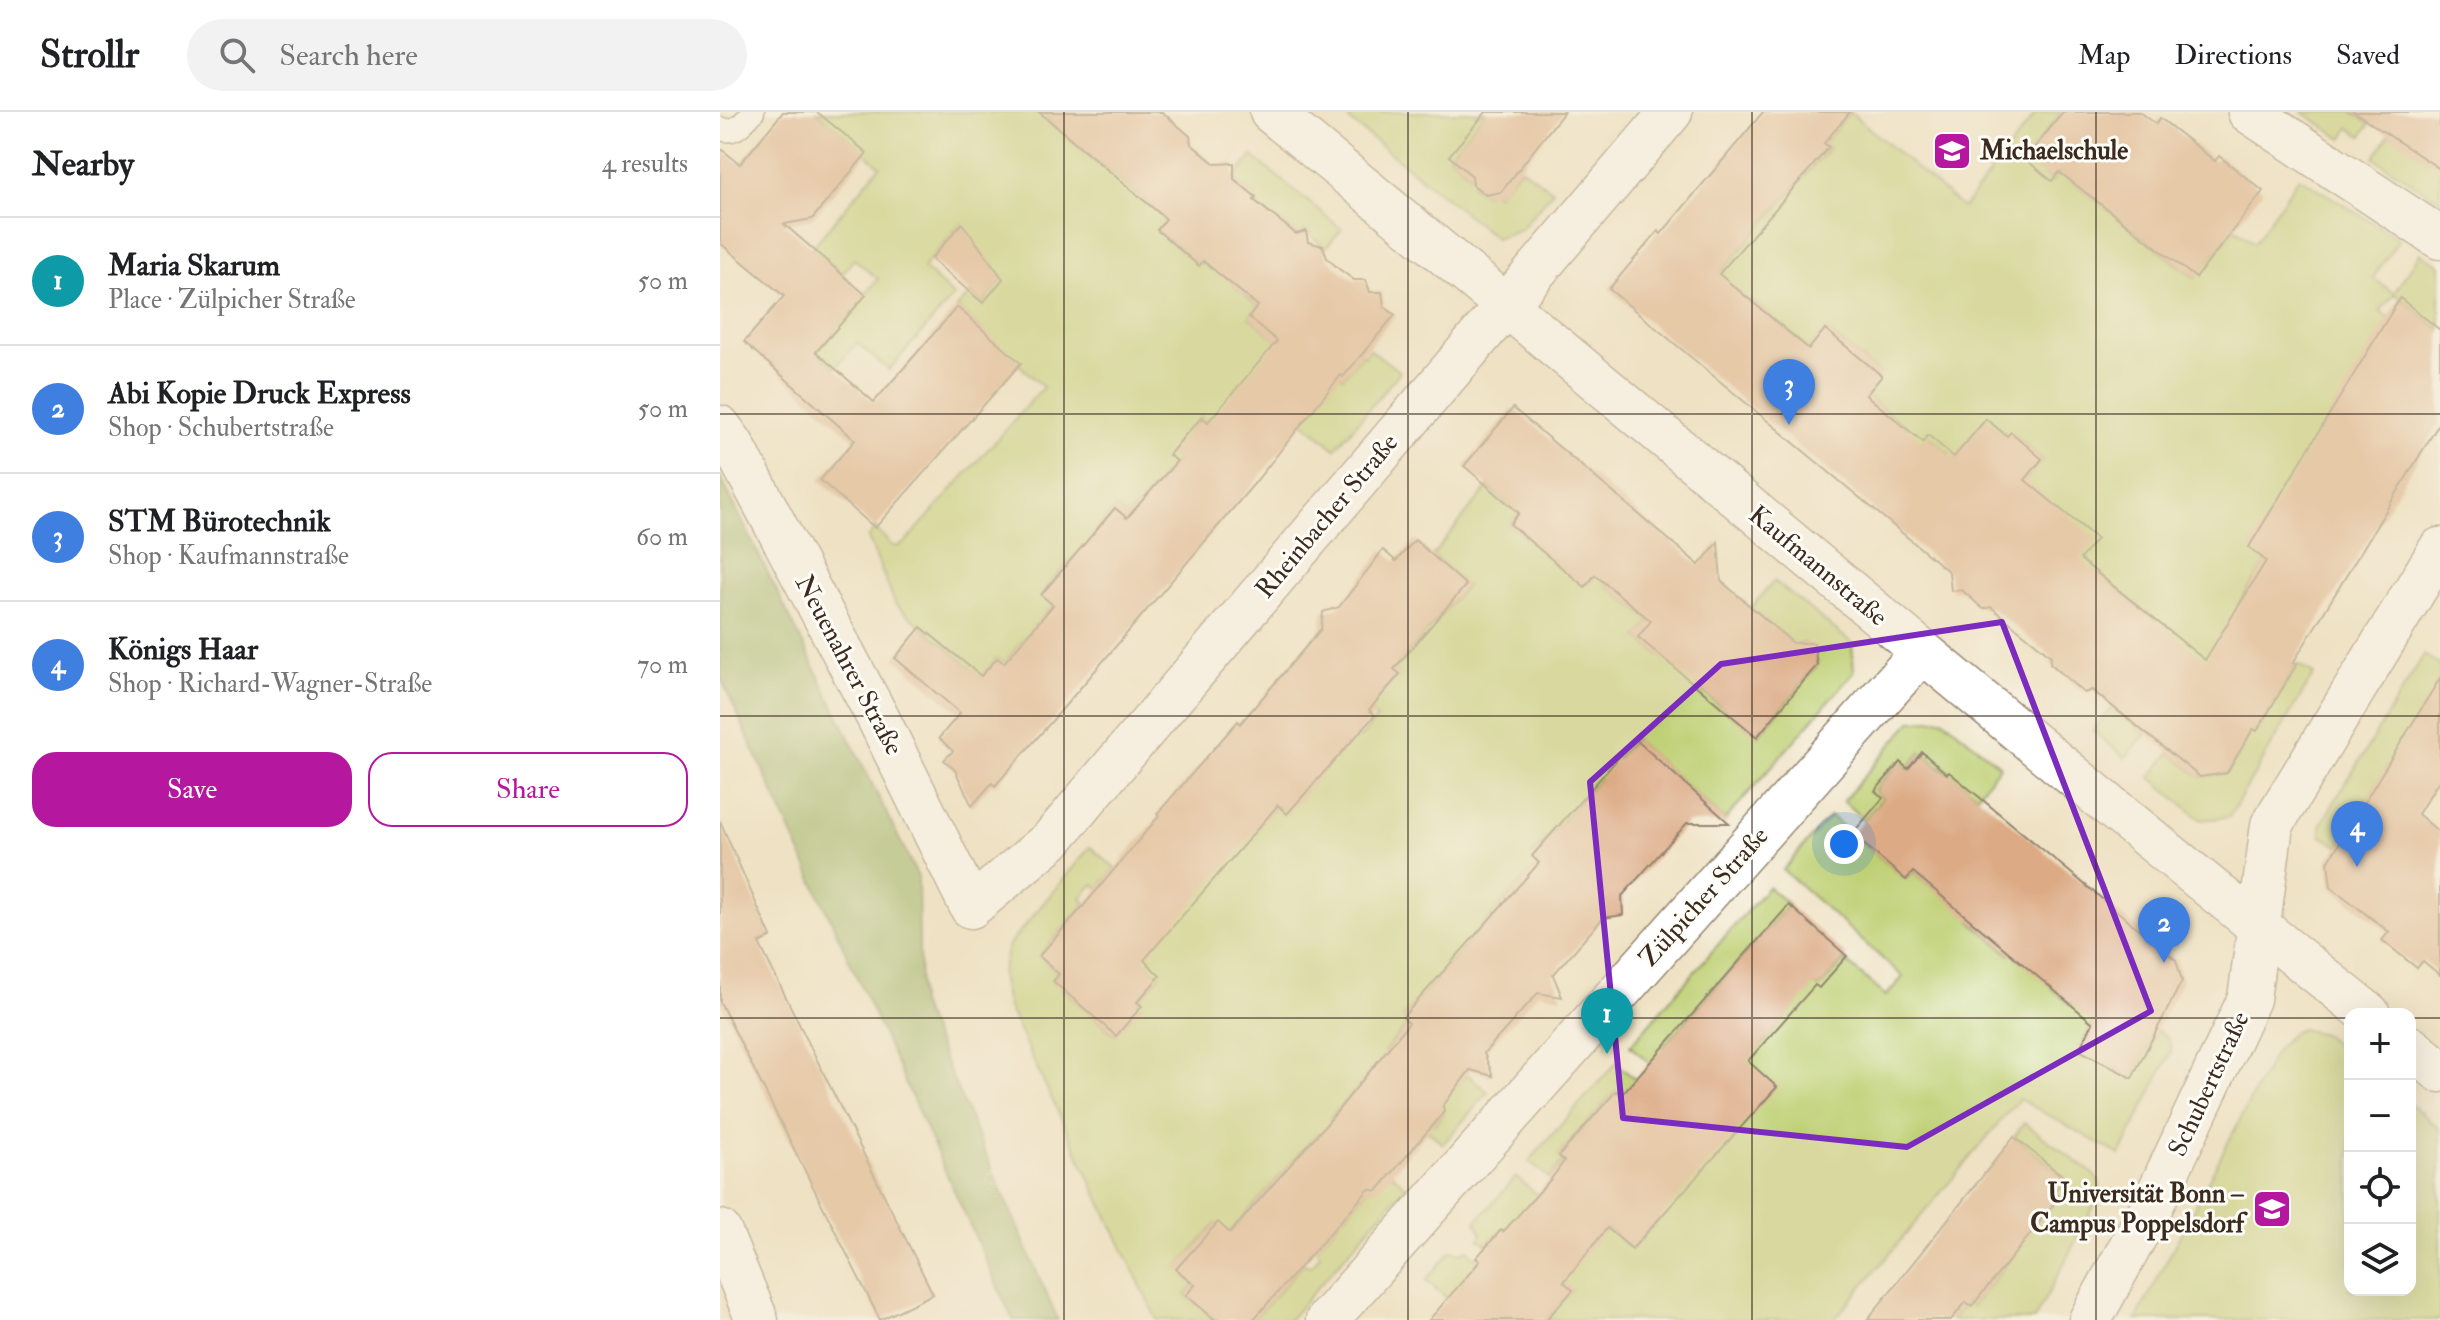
<!DOCTYPE html>
<html lang="en">
<head>
<meta charset="utf-8">
<style>
	body { margin:0; font-family:"IM FELL Double Pica",serif; background:#f2f2f2; color:#202124 }
	.controls { position:absolute; right:24px; bottom:24px; display:grid; overflow:hidden; border-radius:16px; box-shadow:0 8px 32px #0002 }
	.controls button { width:72px; height:72px; display:grid; place-items:center; padding:0; border:0; border-bottom:2px solid #e0e0e0; background:#fff; color:#202124; font:40px sans-serif }
	.you { position:absolute; left:1124px; top:732px; width:28px; height:28px; margin:-20px; border:6px solid #fff; border-radius:50%; background:#1a73e8; box-shadow:0 0 0 12px #1a73e833 }
	.badge { display:grid; place-items:center; width:52px; height:52px; border-radius:50%; background:#b5179e; color:#fff; font-size:26px; font-weight:700 }
	.pin { position:absolute; translate:-50% -66px; filter:drop-shadow(0 2px 4px #0008) }
	.pin::after { content:''; position:absolute; top:42px; width:28px; height:24px; background:inherit; clip-path:polygon(0 0,100% 0,50% 100%) }
	.list { margin:0; padding:0; list-style:none }
	h2 { display:flex; justify-content:space-between; align-items:center; height:104px; margin:0; padding:0 32px; font-size:34px }
	h2 small { font-size:26px; font-weight:400; color:#757577 }
	.list li { display:grid; grid-template-columns:52px 1fr auto; gap:24px; align-items:center; box-sizing:border-box; height:128px; padding:0 32px; border-top:2px solid #e0e0e0 }
	.list b { display:block; font-size:30px; white-space:nowrap }
	.list p { margin:0; font-size:26px; white-space:nowrap; color:#757577 }
	.list em { font-size:26px; font-style:normal; color:#757577 }
	.actions { display:flex; gap:16px; padding:24px 32px }
	.actions a { flex:1; padding:18px 0; border:2px solid #b5179e; border-radius:24px; text-align:center; font-size:28px; color:#b5179e }
	.actions .main { background:#b5179e; color:#fff }
	.icon { flex:none; width:44px; height:44px; fill:none; stroke:currentColor; stroke-width:2; stroke-linecap:round; stroke-linejoin:round }
	.map { position:relative; flex:none; width:1720px; height:1208px; overflow:hidden }
	header { display:flex; align-items:center; gap:48px; box-sizing:border-box; height:112px; padding:0 40px; background:#fff; border-bottom:2px solid #e0e0e0 }
	header strong { font-size:38px }
	nav { display:flex; gap:44px; margin-inline-start:auto; font-size:28px }
	.search { width:560px; height:72px; background:#f2f2f2; display:flex; align-items:center; gap:20px; box-sizing:border-box; padding:0 28px; border-radius:44px; color:#757577; font-size:30px }
	main { display:flex }
	aside { flex:1; background:#fff }
	.map>svg:first-child { display:block }
	.green { fill:#becf72; stroke:#7c7c48; stroke-width:2 }
	.forest { fill:#96b264; stroke:#686e41; stroke-width:2 }
	.building { fill:#dcaa84 }
	.lines { fill:none; stroke-linecap:round; stroke-linejoin:round }
	.lane-casing { stroke:#958671; stroke-width:25 }
	.street-casing { stroke:#958671; stroke-width:45 }
	.lane { stroke:#fff; stroke-width:22 }
	.street { stroke:#fff; stroke-width:42 }
	.marked { fill:none; stroke:#7b2cbf; stroke-width:6; stroke-linejoin:round }
	.grid { fill:none; stroke:#3b2a1e; stroke-width:2; stroke-opacity:0.55 }
	.labels { text-anchor:middle; dominant-baseline:central; stroke-width:6; stroke-linejoin:round; paint-order:stroke }
	.poi-label { font-size:26px; font-weight:bold; fill:#3b2a1e; stroke:#fdfcf7; text-anchor:start }
	.street-label { font-size:26px; fill:#3b2a1e; stroke:#fdfcf7 }
</style>
</head>
<body>
<header>
<strong>Strollr</strong>
<div class="search"><svg class="icon" aria-label="search" viewBox="0 0 24 24"><circle cx="10" cy="10" r="6"/><path d="M15 15l6 6"/></svg>Search here</div>
<nav><a>Map</a><a>Directions</a><a>Saved</a></nav>
</header>
<main>
<aside>
<h2>Nearby<small>4 results</small></h2>
<ul class="list">
<li><span class="badge" style="background:#0f9aa8">1</span><div><b>Maria Skarum</b><p>Place · Zülpicher Straße</p></div><em>50 m</em></li>
<li><span class="badge" style="background:#3f7fe0">2</span><div><b>Abi Kopie Druck Express</b><p>Shop · Schubertstraße</p></div><em>50 m</em></li>
<li><span class="badge" style="background:#3f7fe0">3</span><div><b>STM Bürotechnik</b><p>Shop · Kaufmannstraße</p></div><em>60 m</em></li>
<li><span class="badge" style="background:#3f7fe0">4</span><div><b>Königs Haar</b><p>Shop · Richard-Wagner-Straße</p></div><em>70 m</em></li>
</ul>
<div class="actions"><a class="main">Save</a><a>Share</a></div>
</aside>
<div class="map">
<svg width="1720" height="1208" viewBox="0 0 1720 1208">
	<rect width="100%" height="100%" fill="#fdfcf7"/>
	<filter id="ink" filterUnits="userSpaceOnUse"><feTurbulence type="fractalNoise" baseFrequency=".0125" numOctaves="2"/><feDisplacementMap in="SourceGraphic" scale="16" xChannelSelector="R" yChannelSelector="G"/><feConvolveMatrix kernelMatrix="1 2 1 2 8 2 1 2 1" color-interpolation-filters="sRGB"/></filter>
	<filter id="wash" filterUnits="userSpaceOnUse"><feTurbulence type="fractalNoise" baseFrequency=".006" numOctaves="4" result="noise"/><feDisplacementMap in="SourceGraphic" scale="32" xChannelSelector="R" yChannelSelector="G"/><feGaussianBlur stdDeviation="1.8" result="paint"/><feColorMatrix in="noise" values="0 0 0 0 0 0 0 0 0 0 0 0 0 0 0 0 0 1.4 0 .05"/><feComposite in="paint" operator="in"/></filter>
	<g filter="url(#wash)">
		<rect width="100%" height="100%" fill="#efe2c4"/>
		<g class="green">
			<path d="M97,0H332L327,7L447,107L437,119L479,153L536,85L514,67L532,44L622,117L601,141L603,134L586,119L580,125L562,111L512,172L538,194L529,205L588,254L597,244L623,265L642,243L644,244L650,237L680,260L615,337L530,264L489,311L481,305L466,323L457,349L407,406L395,396L379,414L391,426L353,445L321,482L333,493L284,551L277,546L261,565L176,493L148,426L155,416L171,433L177,435L185,431L323,275L237,195L251,181L263,191L282,167L241,112L203,156L234,184L169,258L137,231L115,256L96,240L158,167L134,147L122,162L91,137L160,54Z"/>
			<path d="M636,0H766L729,44L754,66L753,73L766,83L772,79L777,83L801,56L833,79L801,117L776,126L629,8Z"/>
			<path d="M1130,0L1243,96L1317,0H1340L1341,1L1306,46L1332,69L1340,60L1475,166L1515,116L1534,131L1579,65L1679,127L1653,166L1674,181L1700,141L1720,153V218L1675,182L1660,199L1694,226L1520,490L1496,592L1432,505L1386,468L1283,394L1322,347L1292,321L1287,324L1266,308L1237,354L1229,341L1209,324L1199,335L1183,313L1146,283L1161,263L1106,218L1089,237L1033,190L986,164L1002,159L1109,36L1104,31Z"/>
			<path d="M1582,0H1632L1650,11L1642,24L1629,16L1622,27Z"/>
			<path d="M1669,23L1720,39V89L1654,46Z"/>
			<path d="M768,375L799,401L790,412L865,474L880,458L887,473L931,509L918,525L938,542L983,568L978,576L1038,624L1098,552L1086,531H1078L1076,534L1031,496L1054,469L1132,531L1134,560L1005,708L914,627L897,646L904,652L886,672L880,667L812,743L819,751L683,905L689,911L664,940L670,946L646,965L610,1006L617,1014L597,1022L510,1121L497,1111L457,1156L475,1173L466,1183L495,1208H437L287,893L281,864L288,834L370,735L395,756L379,776L373,772L361,786L366,791L319,844L339,862L333,869L395,923L421,894L417,890L440,864L410,837L558,693L567,701L626,614L640,626L657,606L644,593L679,562L674,557L746,474L713,443Z"/>
			<path d="M1704,543L1720,553V569L1618,734L1601,723V712Z"/>
			<path d="M1577,552L1594,562L1509,705L1481,708L1430,665L1450,641L1480,665L1507,661L1533,617L1537,619Z"/>
			<path d="M1393,595L1426,622L1405,646L1373,619Z"/>
			<path d="M1223,607L1280,654L1257,683L1201,640L1188,657L1179,650L1155,679L1163,686L1144,708L1123,689L1192,609Z"/>
			<path d="M1110,704L1186,767L1193,760L1214,777L1225,765L1262,795L1251,809L1290,843L1301,832L1340,864L1331,876L1351,893L1389,879L1359,938L1412,966L1437,918L1449,927L1451,940L1400,1043L1299,987L1114,1208H826L852,1178L781,1118L767,1133L759,1127L762,1123L756,1110L796,1065L852,1112L885,1118L887,1116L912,1137L938,1108L966,982L910,934L1048,775L1069,793L944,934L1026,1009L1025,947L1044,931L1093,871L1099,876L1124,848L1166,884L1183,865L1063,758Z"/>
			<path d="M1581,917L1603,922L1630,944V1178H1690V992L1720,1017V1208H1416L1556,938L1572,921Z"/>
			<path d="M896,951L916,968L902,984L896,979L839,1043L844,1049L829,1066L809,1049Z"/>
			<path d="M747,962L768,980L723,1032L703,1014L715,1012L724,1000L721,992Z"/>
			<path d="M1304,1011L1371,1060L1379,1069L1381,1081L1314,1208H1231L1246,1190L1252,1194L1303,1132L1297,1126L1323,1094L1329,1098L1339,1085L1334,1080L1345,1066L1294,1025Z"/>
			<path d="M666,1057L686,1074L569,1208H533L583,1152L591,1154L600,1143L597,1135Z"/>
			<path d="M732,1138L741,1141L748,1138L760,1149L741,1171L752,1208L706,1168Z"/>
		</g>
		<path class="forest" d="M0,364L198,765L200,892L338,1208H293L0,564Z"/>
		<g id="blocks">
			<g class="building">
				<path d="M63,0H97L147,41L92,107L64,112L146,183L96,240L154,290L237,195L301,251L155,416L100,368L135,328L24,230L64,184L0,131V36L20,52Z"/>
				<path d="M319,0H442L470,24L471,32L495,52L514,51V67L536,85L534,88L576,122L586,119L588,130L603,134L607,146L619,157L634,168H646L650,180H662L664,194L675,203L623,265L621,263L533,373L339,601L275,674L272,671L252,694L235,658L224,648L233,639L219,626L240,601L175,546L201,515L261,564L277,546L284,551L333,493L321,483L377,417L395,396L407,406L457,349L449,343L466,322L482,305L488,310L557,229L529,205L538,194L483,149L479,154L437,118L446,107Z"/>
				<path d="M766,0H844L781,80L766,83L753,73L752,64L729,44Z"/>
				<path d="M1043,0H1130L1104,31L1109,35L999,162L1089,237L1105,217L1162,264L1146,283L1203,330L1208,323L1234,345L1266,307L1287,324L1291,320L1322,347L1305,368L1377,427L1360,447L1485,548L1546,449L1529,435L1680,186L1720,218V310L1573,551L1577,552L1537,619L1533,617L1507,661L1480,665L1372,578L1364,581L1330,551L1331,544L1271,495L1263,497L1242,478L1231,479L1229,460L889,177L938,119L941,122Z"/>
				<path d="M1343,0H1420L1436,12L1440,6L1495,49L1499,44L1543,79L1476,166L1339,60L1332,69L1305,47Z"/>
				<path d="M1634,0H1720V57Z"/>
				<path d="M242,111L283,167L263,191L211,147Z"/>
				<path d="M793,296L979,453L998,430L1001,469L1073,531H1094L1097,553L1037,625L918,525L931,509L875,463L865,475L818,436L790,412L799,401L744,354Z"/>
				<path d="M695,428L746,473L674,557L680,562L649,598L655,603L567,702L558,693L424,848L440,864L417,890L422,894L396,924L333,869L339,862L319,844L366,791L439,704L437,702L518,609L520,612L601,517L603,500L619,495L663,438L676,449Z"/>
				<path d="M1720,566V667L1698,702L1720,721V863L1703,849L1697,856L1662,828L1669,820L1611,775L1608,750Z"/>
				<path d="M915,627L1009,711H967L902,784L903,803L883,806L833,863L842,885L818,881L764,941L773,964L750,958L723,994L724,1000L657,1079L649,1077L533,1208H495L466,1183L475,1173L456,1157L498,1110L510,1121L610,1008L689,911L683,905L819,751L812,744Z"/>
				<path d="M1202,640L1227,662L1229,660L1456,848L1462,869L1412,966L1359,938L1373,911L1193,760L1186,768L1132,722L1163,686L1155,679L1180,650L1188,657Z"/>
				<path d="M0,709L51,825L39,831L213,1182L160,1208L0,890Z"/>
				<path d="M1069,793L1127,844L1099,876L1095,873L1028,949L1057,975L912,1137L887,1116L844,1170L853,1178L826,1208H709L760,1149L756,1146L781,1118L783,1120L831,1067L844,1049L839,1044L896,979L901,983Z"/>
				<path d="M1294,1025L1345,1066L1334,1080L1339,1085L1301,1134L1252,1194L1246,1190L1231,1208H1147Z"/>
			</g>
		</g>
	</g>
	<g filter="url(#ink)">
		<use href="#blocks" fill-opacity="0" stroke="#958671" stroke-width="2"/>
		<g class="lines">
			<g class="lane-casing">
				<path id="lane" d="M0,16C14,24 24,10 33,0"/>
			</g>
			<g class="street-casing">
				<g id="street">
					<path d="M551,0C919,299 1277,609 1649,902"/>
					<path d="M1529,0L1720,126"/>
					<path d="M0,315L13,333L158,606L251,795L331,728L951,0"/>
					<path d="M1690,935L1720,959"/>
					<path d="M0,1119L37,1208"/>
					<path d="M607,1208L1201,541"/>
					<path d="M1370,1208L1429,1100L1529,887L1552,713L1720,437"/>
				</g>
			</g>
			<use href="#lane" class="lane"/>
			<use href="#street" class="street"/>
		</g>
	</g>
	<path d="M0 0H1720V1208H0ZM1282,510L1431,899L1187,1035L903,1006L870,670L1001,552Z" fill="#efe2c4" fill-opacity=".55" fill-rule="evenodd"/>
	<path class="marked" d="M1282,510L1431,899L1187,1035L903,1006L870,670L1001,552Z"/>
	<path class="grid" d="M344,0V1208M688,0V1208M1032,0V1208M1376,0V1208M0,302H1720M0,604H1720M0,906H1630M1690,906H1720"/>
	<defs>
		<g id="school-square" transform="scale(2)"><rect x="-9" y="-9" width="18" height="18" rx="4" fill="#b5179e" stroke="#fdfcf7"/><path d="M0-5L7-2L0 1L-7-2ZM-4 1L0 2.5L4 1V4Q0 6-4 4Z" fill="#fff"/></g>
		<g id="university-square" transform="scale(2)"><rect x="-9" y="-9" width="18" height="18" rx="4" fill="#b5179e" stroke="#fdfcf7"/><path d="M0-5L7-2L0 1L-7-2ZM-4 1L0 2.5L4 1V4Q0 6-4 4Z" fill="#fff"/></g>
	</defs>
	<g fill-rule="evenodd">
		<use href="#school-square" x="1232" y="39"/>
		<use href="#university-square" x="1552" y="1097"/>
	</g>
	<g class="labels">
		<g class="poi-label">
			<text x="1260" y="39">Michaelschule</text>
			<text x="1524" y="1082" text-anchor="end">Universität Bonn –<tspan x="1524" dy="30">Campus Poppelsdorf</tspan></text>
		</g>
		<g class="street-label">
			<text transform="translate(607 404) rotate(-50)">Rheinbacher Straße</text>
			<text transform="translate(1098 454) rotate(40)">Kaufmannstraße</text>
			<text transform="translate(129 553) rotate(62)">Neuenahrer Straße</text>
			<text transform="translate(984 785) rotate(-48)">Zülpicher Straße</text>
			<text transform="translate(1489 972) rotate(-65)">Schubertstraße</text>
		</g>
	</g>
</svg>
<div class="controls">
<button>+</button>
<button>−</button>
<button><svg class="icon" aria-label="locate" viewBox="0 0 24 24"><circle cx="12" cy="12" r="6"/><path d="M12 2v4M12 18v4M2 12h4M18 12h4"/></svg></button>
<button><svg class="icon" aria-label="layers" viewBox="0 0 24 24"><path d="M12 4l9 5-9 5-9-5zM3 14l9 5 9-5"/></svg></button>
</div>
<div class="you"></div>
<div class="pin badge" style="left:887px;top:942px;background:#0f9aa8">1</div>
<div class="pin badge" style="left:1444px;top:851px;background:#3f7fe0">2</div>
<div class="pin badge" style="left:1069px;top:313px;background:#3f7fe0">3</div>
<div class="pin badge" style="left:1637px;top:755px;background:#3f7fe0">4</div>
</div>
</main>
</body>
</html>
